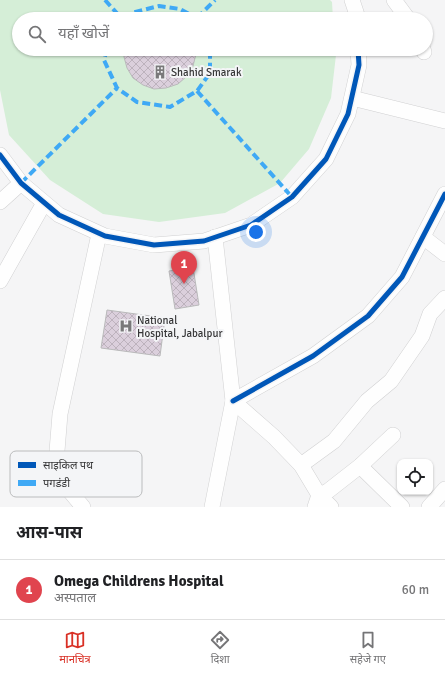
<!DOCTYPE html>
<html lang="hi">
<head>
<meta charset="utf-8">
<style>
	body { margin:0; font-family:Signika,"Noto Sans Devanagari",sans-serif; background:#f2f2f2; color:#202124 }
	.controls { position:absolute; right:12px; bottom:12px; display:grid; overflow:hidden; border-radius:8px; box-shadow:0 1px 3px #0004 }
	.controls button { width:36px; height:36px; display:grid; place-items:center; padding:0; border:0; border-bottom:1px solid #e0e0e0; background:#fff; color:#202124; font:20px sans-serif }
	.you { position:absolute; left:256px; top:232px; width:14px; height:14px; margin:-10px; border:3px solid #fff; border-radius:50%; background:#1a73e8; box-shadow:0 0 0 6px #1a73e833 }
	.badge { display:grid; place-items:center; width:26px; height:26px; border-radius:50%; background:#d93025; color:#fff; font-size:13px; font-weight:700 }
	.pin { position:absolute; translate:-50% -33px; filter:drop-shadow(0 1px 2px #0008) }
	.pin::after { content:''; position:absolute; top:21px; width:14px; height:12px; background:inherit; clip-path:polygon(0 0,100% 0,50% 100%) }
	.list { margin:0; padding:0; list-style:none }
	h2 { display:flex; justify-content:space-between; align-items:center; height:52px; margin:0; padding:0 16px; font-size:17px }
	h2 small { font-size:13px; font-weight:400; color:#757577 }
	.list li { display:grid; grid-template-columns:26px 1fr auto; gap:12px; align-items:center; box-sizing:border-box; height:60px; padding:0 16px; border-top:1px solid #e0e0e0 }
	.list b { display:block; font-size:15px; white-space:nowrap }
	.list p { margin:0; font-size:13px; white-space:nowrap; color:#757577 }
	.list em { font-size:13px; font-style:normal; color:#757577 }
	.icon { flex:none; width:22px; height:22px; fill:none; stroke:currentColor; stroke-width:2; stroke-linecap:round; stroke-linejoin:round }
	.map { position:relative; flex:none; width:445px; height:507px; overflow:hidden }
	.search { position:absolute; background:#fff; box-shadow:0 1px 3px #0004; left:12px; right:12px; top:12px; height:44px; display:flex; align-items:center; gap:10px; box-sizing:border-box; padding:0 14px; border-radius:22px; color:#757577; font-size:15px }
	.sheet { height:112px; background:#fff }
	nav { display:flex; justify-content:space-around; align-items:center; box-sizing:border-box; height:56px; border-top:1px solid #e0e0e0; background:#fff; font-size:11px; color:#757577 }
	nav a { display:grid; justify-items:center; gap:2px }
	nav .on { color:#d93025 }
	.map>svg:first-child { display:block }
	.grass { fill:#d5eed7 }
	.building { fill:url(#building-cross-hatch); stroke:#bababb }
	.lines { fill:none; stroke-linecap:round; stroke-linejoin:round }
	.minor-casing { stroke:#d1d1d2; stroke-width:16 }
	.minor { stroke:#fefefe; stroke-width:15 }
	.quiet { stroke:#3fa9f5; stroke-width:4; stroke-dasharray:8 4; stroke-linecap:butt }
	.cycleway-casing { stroke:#f4f5f7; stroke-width:8 }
	.cycleway { stroke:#0057b8; stroke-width:5 }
	.labels { text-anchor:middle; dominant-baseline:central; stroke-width:4; stroke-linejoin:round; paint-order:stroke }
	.poi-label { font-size:11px; fill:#363637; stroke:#f4f5f7; text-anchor:start }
	.key { fill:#f4f5f7; stroke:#bbbcbd; stroke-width:1 }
	.key-label { font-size:11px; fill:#363637 }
</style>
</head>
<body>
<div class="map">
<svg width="445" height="507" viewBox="0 0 445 507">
	<defs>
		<pattern id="building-cross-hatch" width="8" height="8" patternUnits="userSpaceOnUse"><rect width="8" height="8" fill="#dbcfdc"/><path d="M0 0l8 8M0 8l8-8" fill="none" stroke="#bdb2bd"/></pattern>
	</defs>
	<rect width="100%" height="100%" fill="#f5f5f6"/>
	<path class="grass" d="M0,0H330L332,2L333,19H19V49H335L336,55L331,98L309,149L280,183L225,213L159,222L103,214L50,180L9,135L0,90Z"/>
	<g class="building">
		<path d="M124,49H195L196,54L193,66L187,76L178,84L166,88L154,89L143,85L133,78L127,68L124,57Z"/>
		<path d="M192,261L199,305L175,309L169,271L182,269L181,263Z"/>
		<path d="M107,310L165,318L160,356L101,348Z"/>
	</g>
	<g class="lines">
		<g class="minor-casing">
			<g id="minor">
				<path d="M352,0L357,15V19"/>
				<path d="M394,0L408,19"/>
				<path d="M423,49L424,52"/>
				<path d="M352,98L445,121"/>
				<path d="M0,155L21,183L59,215L105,236L154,245L204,241L251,225L292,197L326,159L348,114L359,65L358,49"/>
				<path d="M0,202L21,183"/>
				<path d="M423,237L445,254"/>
				<path d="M0,281L44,203"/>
				<path d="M233,401L313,356L368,316L402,277L445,194"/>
				<path d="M233,401L274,437L301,465L319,495L331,507"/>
				<path d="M301,465L334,441L367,401L391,381L422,336L430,314L445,298"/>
				<path d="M360,466L402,507"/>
				<path d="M83,507L68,489L60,472L57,451L60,414L99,234"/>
				<path d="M212,507L233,401L215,237"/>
				<path d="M315,507L319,495L328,491L360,466L393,435"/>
				<path d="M429,507L445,489"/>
			</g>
		</g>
		<use href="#minor" class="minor"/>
		<g class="quiet">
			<path d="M105,0L122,19"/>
			<path d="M197,18L215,0"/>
			<path d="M125,19L131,13L159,6L180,9L198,19"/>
			<path d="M107,49L104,60L117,88L137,102L170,107L197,91L210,73V49"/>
			<path d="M197,91L292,197"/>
			<path d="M21,183L117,88"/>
		</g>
		<g class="cycleway-casing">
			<g id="cycleway">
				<path d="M0,155L21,183L59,215L105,236L154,245L204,241L251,225L292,197L326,159L348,114L359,65L358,49"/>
				<path d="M233,401L313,356L368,316L402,277L445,194"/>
			</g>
		</g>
		<use href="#cycleway" class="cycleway"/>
	</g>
	<defs>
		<g id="building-bare" transform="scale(1.08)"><path d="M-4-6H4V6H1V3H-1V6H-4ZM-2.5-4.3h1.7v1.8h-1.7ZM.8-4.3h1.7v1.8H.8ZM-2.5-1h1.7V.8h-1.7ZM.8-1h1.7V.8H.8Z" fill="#79797a" stroke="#f4f5f7" stroke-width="2.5" paint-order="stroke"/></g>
		<g id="hospital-bare" transform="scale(1.08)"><path d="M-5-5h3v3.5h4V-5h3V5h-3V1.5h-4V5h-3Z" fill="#79797a" stroke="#f4f5f7" stroke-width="2.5" paint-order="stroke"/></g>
	</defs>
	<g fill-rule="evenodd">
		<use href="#building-bare" x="160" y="72"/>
		<use href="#hospital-bare" x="126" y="326"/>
	</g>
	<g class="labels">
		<g class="poi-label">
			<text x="171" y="72">Shahid Smarak</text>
			<text x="137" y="320">National<tspan x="137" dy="13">Hospital, Jabalpur</tspan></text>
		</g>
	</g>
	<rect x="10" y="451" width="132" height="46" rx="6" class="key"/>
	<rect x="18" y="462" width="18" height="6" fill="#0057b8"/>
	<rect x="18" y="480" width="18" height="6" fill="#3fa9f5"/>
	<g class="key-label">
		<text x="43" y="469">साइकिल पथ</text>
		<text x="43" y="487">पगडंडी</text>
	</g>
</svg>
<div class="controls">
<button><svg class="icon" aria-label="locate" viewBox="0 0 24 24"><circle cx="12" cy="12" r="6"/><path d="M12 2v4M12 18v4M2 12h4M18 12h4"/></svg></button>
</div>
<div class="you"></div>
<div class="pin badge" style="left:184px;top:284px;background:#e0444e">1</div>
<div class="search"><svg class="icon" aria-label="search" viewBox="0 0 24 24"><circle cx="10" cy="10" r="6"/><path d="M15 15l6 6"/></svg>यहाँ खोजें</div>
</div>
<section class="sheet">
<h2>आस-पास<small></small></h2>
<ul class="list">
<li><span class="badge" style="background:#e0444e">1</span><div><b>Omega Childrens Hospital</b><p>अस्पताल</p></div><em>60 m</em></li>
</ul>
</section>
<nav>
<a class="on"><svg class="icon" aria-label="map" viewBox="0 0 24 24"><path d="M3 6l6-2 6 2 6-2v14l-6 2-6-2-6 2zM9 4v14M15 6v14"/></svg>मानचित्र</a>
<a><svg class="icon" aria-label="directions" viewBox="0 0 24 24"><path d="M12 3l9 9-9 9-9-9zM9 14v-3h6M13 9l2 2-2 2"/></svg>दिशा</a>
<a><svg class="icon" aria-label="saved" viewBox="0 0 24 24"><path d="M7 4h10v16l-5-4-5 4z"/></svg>सहेजे गए</a>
</nav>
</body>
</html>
